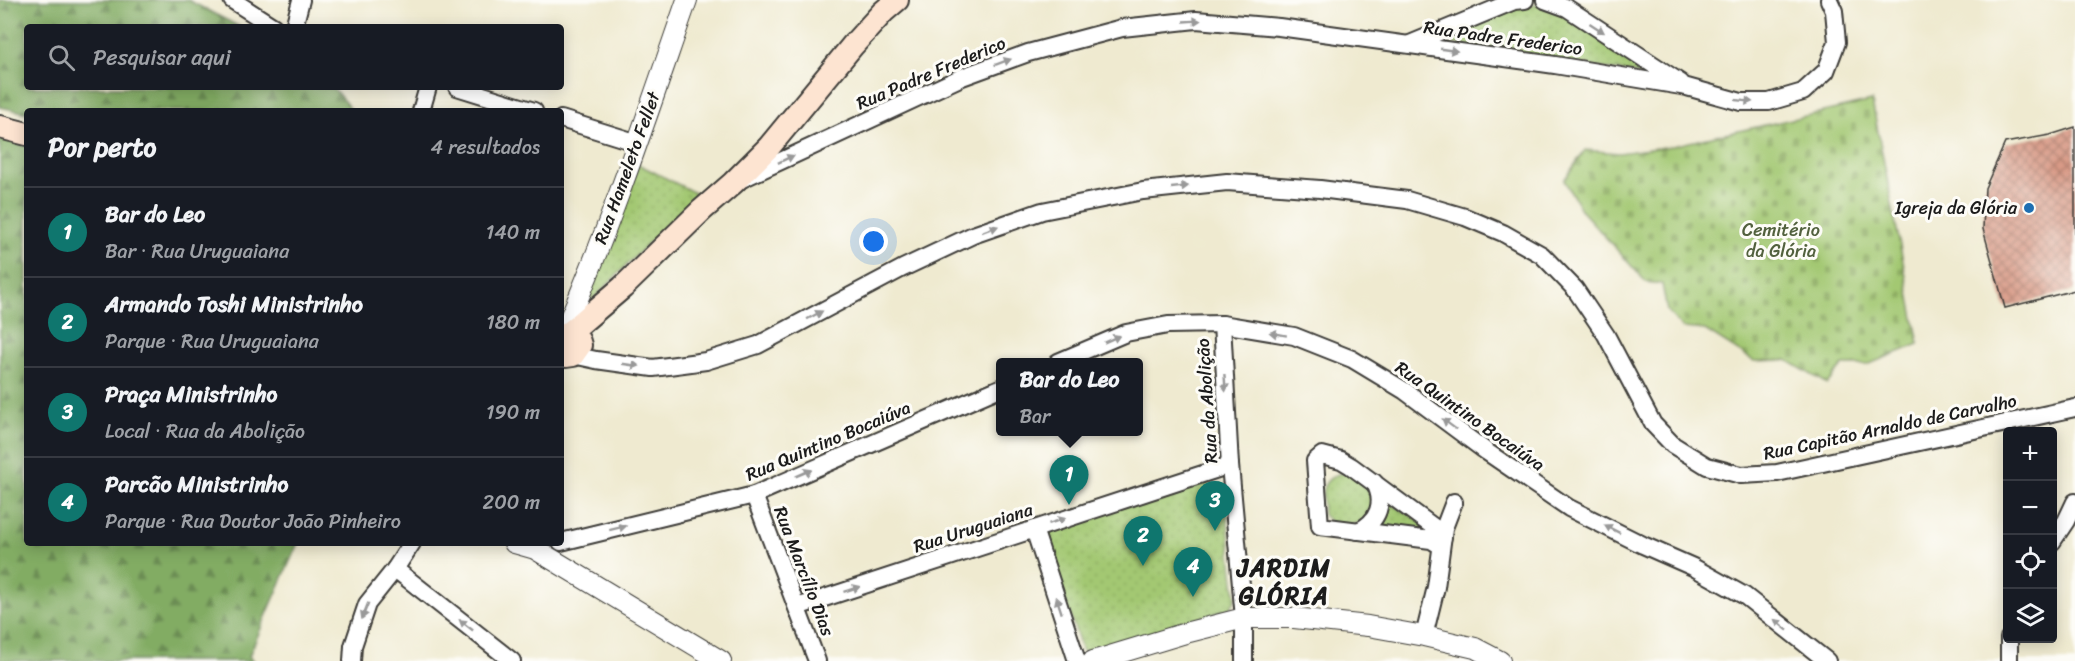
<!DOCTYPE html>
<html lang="pt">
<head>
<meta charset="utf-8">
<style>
	body { margin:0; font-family:Sriracha,sans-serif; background:#242831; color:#f1f3f6 }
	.controls { position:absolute; right:18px; bottom:18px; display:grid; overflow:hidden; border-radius:6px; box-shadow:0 3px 15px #0003 }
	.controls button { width:54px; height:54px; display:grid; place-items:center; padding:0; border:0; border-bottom:2px solid #363941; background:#171b24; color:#f1f3f6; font:30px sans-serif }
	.you { position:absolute; left:874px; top:242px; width:21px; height:21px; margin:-15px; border:4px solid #fff; border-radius:50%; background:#1a73e8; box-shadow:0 0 0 9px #1a73e833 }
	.badge { display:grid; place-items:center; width:39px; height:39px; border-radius:50%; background:#0f766e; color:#fff; font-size:20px; font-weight:700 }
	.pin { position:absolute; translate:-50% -50px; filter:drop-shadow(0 2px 3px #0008) }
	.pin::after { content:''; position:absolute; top:32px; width:21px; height:18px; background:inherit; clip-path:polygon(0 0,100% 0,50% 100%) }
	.popup { position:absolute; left:996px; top:358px; width:147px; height:78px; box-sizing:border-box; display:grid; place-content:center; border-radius:6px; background:#171b24; filter:drop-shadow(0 2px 4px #0005); font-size:20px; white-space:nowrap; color:#9ea1a6 }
	.popup b { font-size:22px; color:#f1f3f6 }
	.popup::after { content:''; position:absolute; left:50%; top:100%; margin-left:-12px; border:12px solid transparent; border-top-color:#171b24 }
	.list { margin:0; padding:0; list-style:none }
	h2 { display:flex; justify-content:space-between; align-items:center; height:78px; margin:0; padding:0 24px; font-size:26px }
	h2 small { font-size:20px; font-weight:400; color:#9ea1a6 }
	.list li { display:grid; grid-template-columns:39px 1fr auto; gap:18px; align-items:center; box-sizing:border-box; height:90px; padding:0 24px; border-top:2px solid #363941 }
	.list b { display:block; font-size:22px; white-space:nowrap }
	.list p { margin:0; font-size:20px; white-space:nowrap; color:#9ea1a6 }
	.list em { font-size:20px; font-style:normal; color:#9ea1a6 }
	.icon { flex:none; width:33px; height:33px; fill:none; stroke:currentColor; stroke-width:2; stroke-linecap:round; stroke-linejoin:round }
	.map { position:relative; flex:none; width:2075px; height:661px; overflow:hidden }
	.search { position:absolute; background:#171b24; box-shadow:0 3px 15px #0003; left:24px; top:24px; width:540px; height:66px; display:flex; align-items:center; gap:15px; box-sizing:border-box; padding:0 21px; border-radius:6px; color:#9ea1a6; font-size:22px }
	.panel { position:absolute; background:#171b24; box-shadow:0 3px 15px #0003; left:24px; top:108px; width:540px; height:438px; border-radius:6px }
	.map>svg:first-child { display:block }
	.forest { fill:url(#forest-firs); stroke:#4f6440; stroke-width:1.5 }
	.cemetery { fill:url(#cemetery-stones); stroke:#607247; stroke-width:1.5 }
	.park { fill:url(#park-dots); stroke:#607247; stroke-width:1.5 }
	.building { fill:url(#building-cross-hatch) }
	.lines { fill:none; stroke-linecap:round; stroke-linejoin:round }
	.minor-casing { stroke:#3c3b37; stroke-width:20 }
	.tertiary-casing { stroke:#3c3b37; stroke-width:22 }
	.secondary-casing { stroke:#3c3b37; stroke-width:26 }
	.minor { stroke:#fff; stroke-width:16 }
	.tertiary { stroke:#fff; stroke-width:20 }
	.secondary { stroke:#fde4d1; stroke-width:22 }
	.oneway { fill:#999 }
	.poi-dot { fill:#1f6fb2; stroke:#fdfcf7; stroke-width:2 }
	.labels { text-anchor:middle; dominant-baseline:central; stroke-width:6; stroke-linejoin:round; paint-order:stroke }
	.street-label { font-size:18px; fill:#1c1c1c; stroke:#fdfcf7 }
	.poi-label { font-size:18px; fill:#1c1c1c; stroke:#fdfcf7; text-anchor:end }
	.park-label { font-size:18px; fill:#52613e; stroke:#fdfcf7 }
	.district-label { font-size:24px; font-weight:bold; letter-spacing:1.5px; fill:#1c1c1c; stroke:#fdfcf7 }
</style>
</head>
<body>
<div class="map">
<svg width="2075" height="661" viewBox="0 0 2075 661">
	<defs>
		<pattern id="forest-firs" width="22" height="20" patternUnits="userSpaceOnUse" patternTransform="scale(1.5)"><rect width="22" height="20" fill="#82ac64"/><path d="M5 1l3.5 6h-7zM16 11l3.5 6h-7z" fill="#6a8b52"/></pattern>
		<pattern id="cemetery-stones" width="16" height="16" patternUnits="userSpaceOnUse" patternTransform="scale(1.5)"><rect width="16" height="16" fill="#a3c872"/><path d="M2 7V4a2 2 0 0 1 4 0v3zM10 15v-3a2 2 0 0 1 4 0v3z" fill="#8cab62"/></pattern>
		<pattern id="park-dots" width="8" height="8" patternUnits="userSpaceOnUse" patternTransform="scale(1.5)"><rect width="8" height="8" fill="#a3c872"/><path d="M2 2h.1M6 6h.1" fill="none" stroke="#8cab62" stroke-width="1.8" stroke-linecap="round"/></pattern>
		<pattern id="building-cross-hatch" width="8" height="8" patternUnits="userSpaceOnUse" patternTransform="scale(1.5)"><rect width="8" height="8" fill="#d89a86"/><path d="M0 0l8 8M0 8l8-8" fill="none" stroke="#ae7d6d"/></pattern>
	</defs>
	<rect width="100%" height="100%" fill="#fdfcf7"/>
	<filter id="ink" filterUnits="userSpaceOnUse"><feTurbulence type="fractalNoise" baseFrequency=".0167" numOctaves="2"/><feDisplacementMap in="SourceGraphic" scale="12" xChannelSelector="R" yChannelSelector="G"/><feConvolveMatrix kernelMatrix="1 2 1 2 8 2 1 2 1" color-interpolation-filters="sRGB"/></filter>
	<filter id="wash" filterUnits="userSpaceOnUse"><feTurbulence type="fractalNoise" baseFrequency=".008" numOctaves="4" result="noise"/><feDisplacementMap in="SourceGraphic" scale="24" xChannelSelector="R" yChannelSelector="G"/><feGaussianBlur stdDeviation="1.35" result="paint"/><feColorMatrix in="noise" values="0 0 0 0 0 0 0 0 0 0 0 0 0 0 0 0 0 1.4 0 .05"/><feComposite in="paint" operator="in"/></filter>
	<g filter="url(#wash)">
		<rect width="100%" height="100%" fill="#efead0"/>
		<g class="forest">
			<path d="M0,0H188L240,27H27V87H330L336,91L352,111H27V113L0,107Z"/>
			<path d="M0,138L27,146V543H298L249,656L254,661H0Z"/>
		</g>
		<path class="cemetery" d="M1872,101L1919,344L1867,365H1843L1827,384L1787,360L1754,361L1705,330L1683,328L1667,311L1662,284L1646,282L1582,211L1564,180L1585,150L1619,153L1672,146Z"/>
		<g class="park">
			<path d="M1540,5L1563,13L1661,78L1431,40L1515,6Z"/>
			<path d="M638,164L697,194L584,308Z"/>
			<path d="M1343,472H1352L1374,487L1369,521L1336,527L1323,515C1322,492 1318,481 1343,472Z"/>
			<path d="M1196,481C1211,482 1218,486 1225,498L1236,599L1230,608L1092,655L1082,650L1043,535L1046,532Z"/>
			<path d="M1381,497L1435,531L1365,529Z"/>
		</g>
		<g id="blocks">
			<path class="building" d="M2075,127V290L2005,308L1983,229L1985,188L2005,143L2050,135Z"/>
		</g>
	</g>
	<g filter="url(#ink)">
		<use href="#blocks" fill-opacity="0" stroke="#3c3b37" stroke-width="1.5"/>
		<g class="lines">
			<g class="minor-casing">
				<g id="minor">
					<path d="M232,0L274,27"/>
					<path d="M1545,0L1567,8L1681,83"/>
					<path d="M294,27L301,0"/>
					<path d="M1410,44L1514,1L1525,0"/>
					<path d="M457,87L534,111"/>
					<path d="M421,111L428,87"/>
					<path d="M561,119L638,143"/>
					<path d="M742,179L962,77L1028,53L1122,28L1196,20L1279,27L1555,65L1687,87L1741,102H1769L1803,92L1826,71L1837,42L1834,11L1829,0"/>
					<path d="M1222,324L1230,465L1244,618V661"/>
					<path d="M573,355L596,360L653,368L706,361L758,345L903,268L973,235L1042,211L1143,191L1227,182L1320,189L1407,200L1465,217L1503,233L1542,255L1575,289L1606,335L1653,424L1673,445L1707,466L1741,475L1777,473L2075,408"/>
					<path d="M1058,362L1126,333L1168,325L1222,324L1294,336L1352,359L1405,391L1487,452L1569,508L1643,545L1693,567L1745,596L1827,661"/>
					<path d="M754,495L817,661"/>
					<path d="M1034,529L1077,661"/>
					<path d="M1358,531C1378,522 1386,502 1374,482"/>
					<path d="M561,542L754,495L1000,388"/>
					<path d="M2052,542L2066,521L2075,502"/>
					<path d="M1441,546L1431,540L1320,526L1315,461L1322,455L1341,460L1351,466L1435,528L1443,537"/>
					<path d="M395,569L512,661"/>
					<path d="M797,607L1230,465"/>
					<path d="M1424,636L1436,587L1444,528L1454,502"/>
					<path d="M352,661L353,646L367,604L395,569L412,543"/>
					<path d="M2009,661V638"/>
				</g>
			</g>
			<g class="tertiary-casing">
				<g id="tertiary">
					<path d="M563,334C611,225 648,112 687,0"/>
					<path d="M514,543L535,549L721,661"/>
					<path d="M1093,661L1189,632L1244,618H1294L1368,626L1424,636L1475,648L1500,661"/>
				</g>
			</g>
			<g class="secondary-casing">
				<g id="secondary">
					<path d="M0,127L27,134"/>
					<path d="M569,333L623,287L702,210L733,183L769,147L853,45L883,12L897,0"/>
					<path d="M561,335C570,331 578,335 580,345L573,355L566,356L561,354"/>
				</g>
			</g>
			<use href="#minor" class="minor"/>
			<use href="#tertiary" class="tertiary"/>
			<use href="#secondary" class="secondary"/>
		</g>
		<defs><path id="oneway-solid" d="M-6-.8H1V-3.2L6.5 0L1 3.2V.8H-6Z" transform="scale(1.5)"/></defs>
		<g class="oneway">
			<use href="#oneway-solid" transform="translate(1192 21) rotate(-3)"/>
			<use href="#oneway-solid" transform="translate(1597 28) rotate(33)"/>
			<use href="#oneway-solid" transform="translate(1449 50) rotate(8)"/>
			<use href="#oneway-solid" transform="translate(1003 62) rotate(-20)"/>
			<use href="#oneway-solid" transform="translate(1744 101) rotate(6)"/>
			<use href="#oneway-solid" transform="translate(786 159) rotate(-25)"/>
			<use href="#oneway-solid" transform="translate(1180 187) rotate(-6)"/>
			<use href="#oneway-solid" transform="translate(990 229) rotate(-20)"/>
			<use href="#oneway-solid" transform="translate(815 315) rotate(-28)"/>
			<use href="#oneway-solid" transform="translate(1278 334) rotate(-170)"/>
			<use href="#oneway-solid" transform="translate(1112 339) rotate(-24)"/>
			<use href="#oneway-solid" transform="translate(631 365) rotate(8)"/>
			<use href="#oneway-solid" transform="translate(1225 383) rotate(86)"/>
			<use href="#oneway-solid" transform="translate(1449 424) rotate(-143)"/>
			<use href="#oneway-solid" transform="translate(804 473) rotate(-23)"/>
			<use href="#oneway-solid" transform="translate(1057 521) rotate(-18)"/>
			<use href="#oneway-solid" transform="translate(618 528) rotate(-14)"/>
			<use href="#oneway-solid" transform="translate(1612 529) rotate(-153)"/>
			<use href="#oneway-solid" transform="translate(852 589) rotate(-18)"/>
			<use href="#oneway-solid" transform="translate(1059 605) rotate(-108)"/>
			<use href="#oneway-solid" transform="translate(365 611) rotate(112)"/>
			<use href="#oneway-solid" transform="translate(466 625) rotate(-142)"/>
			<use href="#oneway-solid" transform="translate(1781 625) rotate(-141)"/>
		</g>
	</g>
	<circle class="poi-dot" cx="2029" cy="208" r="6"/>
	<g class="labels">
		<g class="street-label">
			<text transform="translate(1503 38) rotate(8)">Rua Padre Frederico</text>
			<text transform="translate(931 73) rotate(-23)">Rua Padre Frederico</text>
			<text transform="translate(627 168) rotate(-70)">Rua Hameleto Fellet</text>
			<text transform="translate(1207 401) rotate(-94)">Rua da Abolição</text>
			<text transform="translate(1470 416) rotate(35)">Rua Quintino Bocaiúva</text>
			<text transform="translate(1890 427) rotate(-12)">Rua Capitão Arnaldo de Carvalho</text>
			<text transform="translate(828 441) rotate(-23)">Rua Quintino Bocaiúva</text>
			<text transform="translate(973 528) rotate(-18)">Rua Uruguaiana</text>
			<text transform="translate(804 571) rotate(69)">Rua Marcílio Dias</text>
		</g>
		<g class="poi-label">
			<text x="2017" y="208">Igreja da Glória</text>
		</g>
		<g class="park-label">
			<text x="1781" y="230">Cemitério<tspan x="1781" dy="21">da Glória</tspan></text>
		</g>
		<g class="district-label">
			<text x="1284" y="568">JARDIM<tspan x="1284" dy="28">GLÓRIA</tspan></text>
		</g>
	</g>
</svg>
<div class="controls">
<button>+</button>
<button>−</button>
<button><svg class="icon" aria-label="locate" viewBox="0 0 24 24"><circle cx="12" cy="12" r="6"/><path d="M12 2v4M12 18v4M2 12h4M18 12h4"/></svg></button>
<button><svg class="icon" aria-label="layers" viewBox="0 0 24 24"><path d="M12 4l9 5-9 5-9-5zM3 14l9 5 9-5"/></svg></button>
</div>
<div class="you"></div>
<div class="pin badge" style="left:1069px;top:505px">1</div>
<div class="popup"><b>Bar do Leo</b>Bar</div>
<div class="pin badge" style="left:1143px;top:566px">2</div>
<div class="pin badge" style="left:1215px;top:531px">3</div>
<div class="pin badge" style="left:1193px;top:597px">4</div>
<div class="search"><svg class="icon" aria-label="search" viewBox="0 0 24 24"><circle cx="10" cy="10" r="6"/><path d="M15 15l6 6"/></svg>Pesquisar aqui</div>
<section class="panel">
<h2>Por perto<small>4 resultados</small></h2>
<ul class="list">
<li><span class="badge">1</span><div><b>Bar do Leo</b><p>Bar · Rua Uruguaiana</p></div><em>140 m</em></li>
<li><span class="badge">2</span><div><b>Armando Toshi Ministrinho</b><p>Parque · Rua Uruguaiana</p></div><em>180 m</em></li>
<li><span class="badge">3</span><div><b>Praça Ministrinho</b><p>Local · Rua da Abolição</p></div><em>190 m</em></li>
<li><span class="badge">4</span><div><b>Parcão Ministrinho</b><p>Parque · Rua Doutor João Pinheiro</p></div><em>200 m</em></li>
</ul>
</section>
</div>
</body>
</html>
